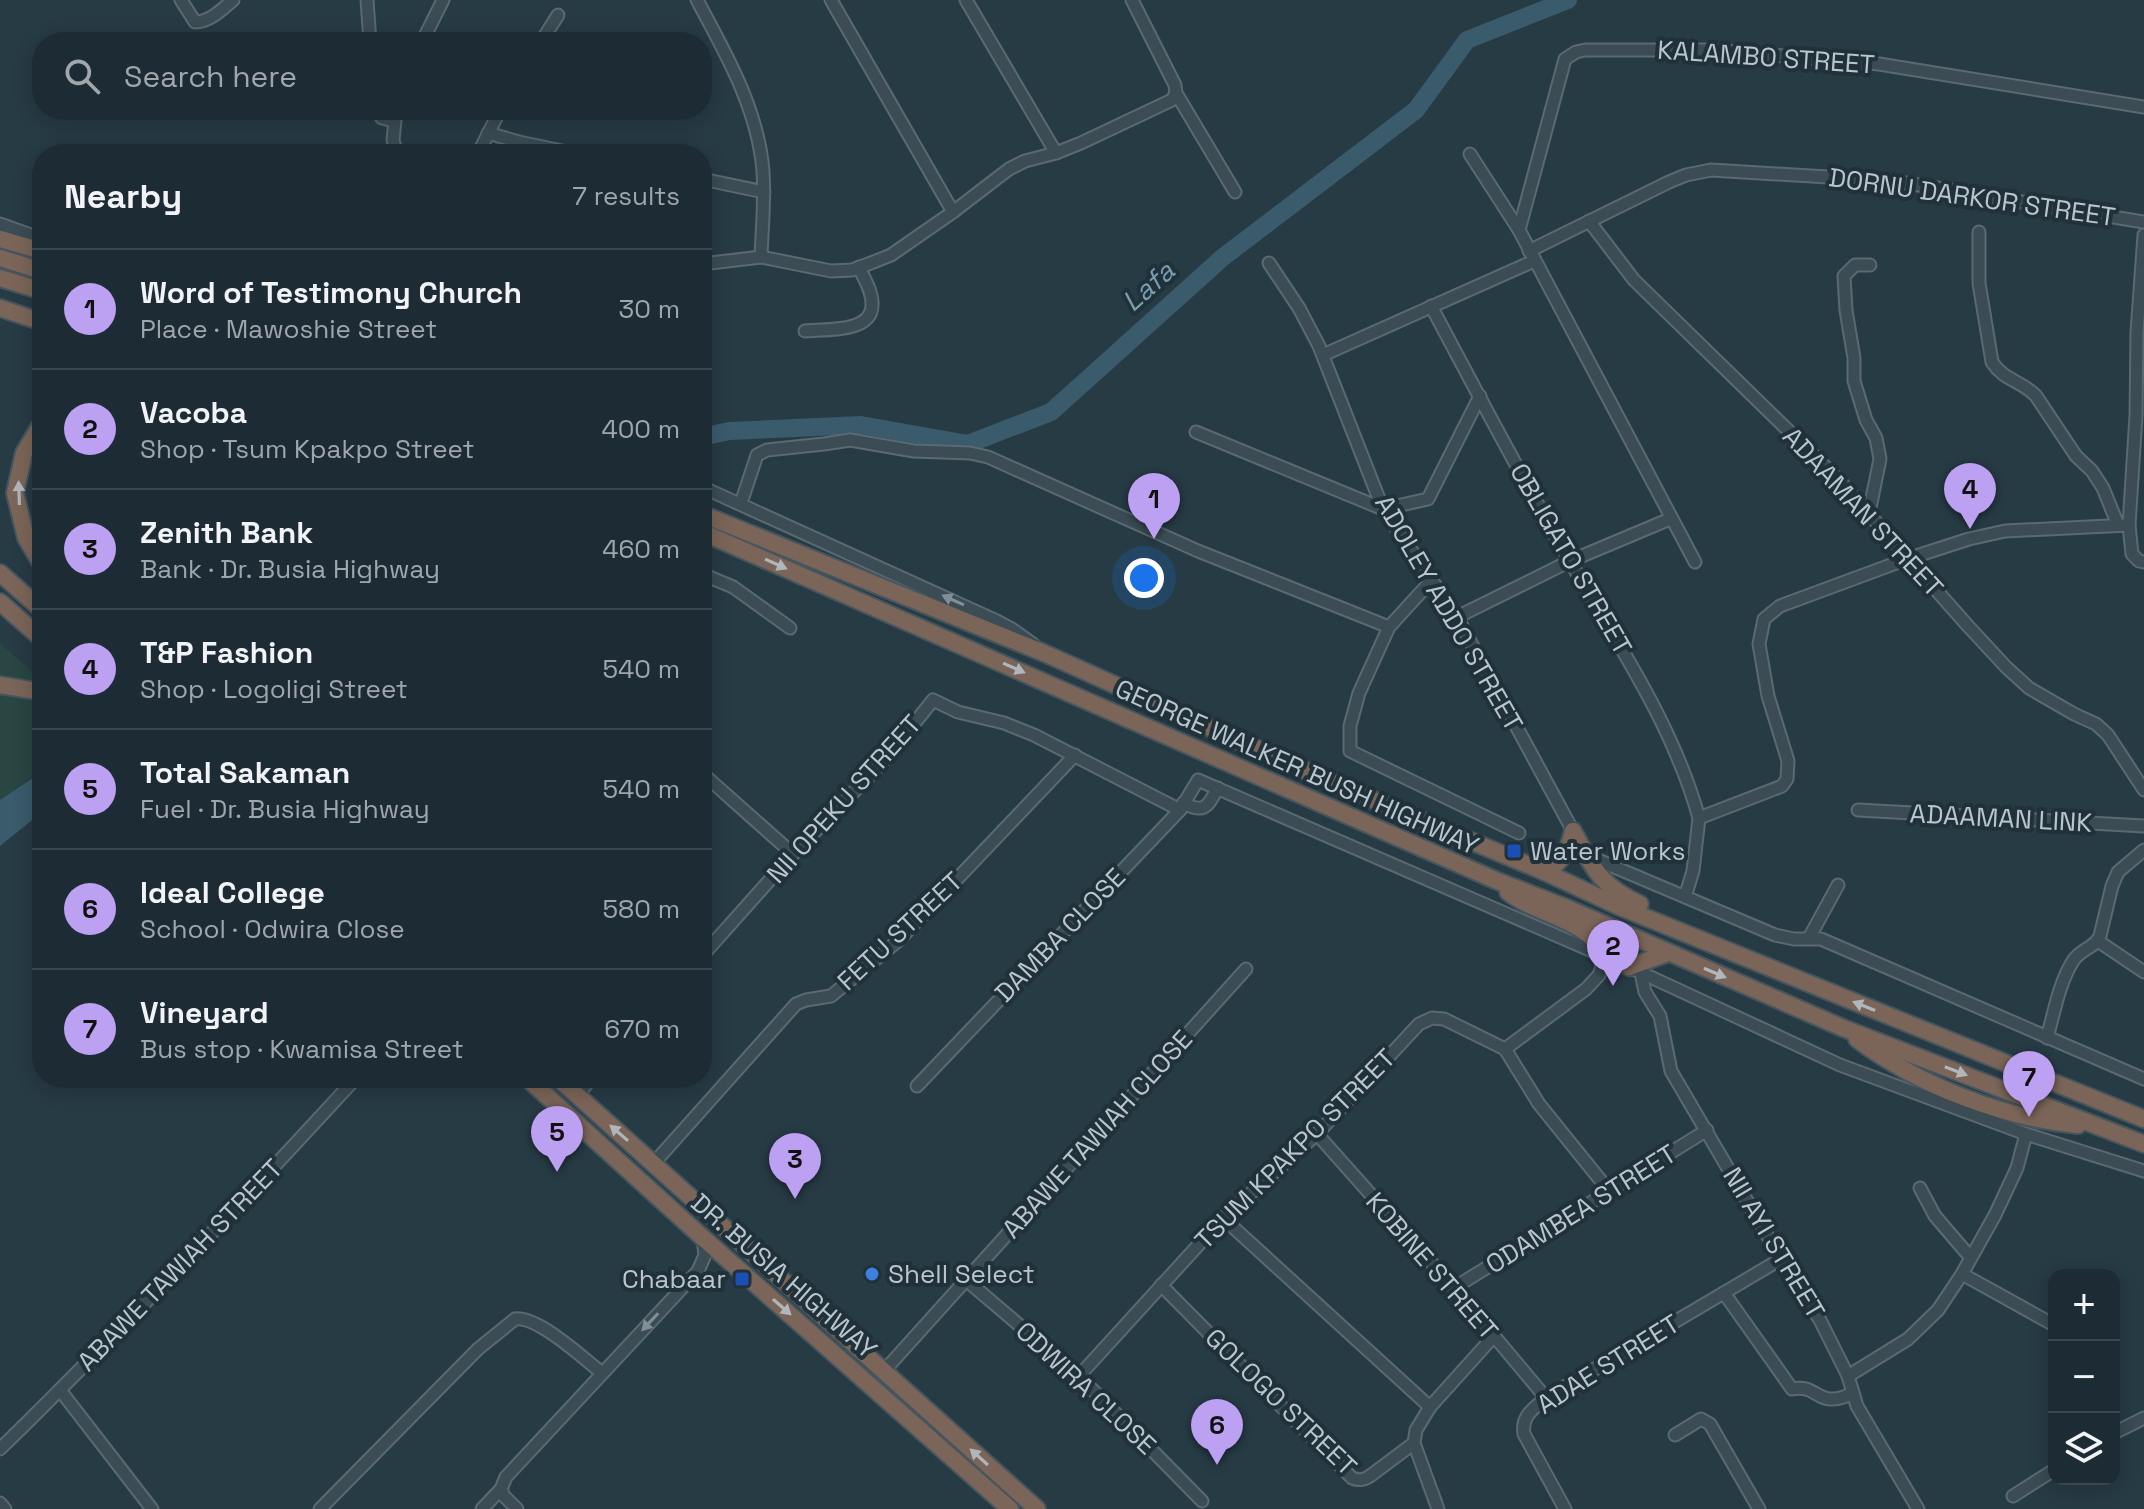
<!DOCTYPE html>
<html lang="en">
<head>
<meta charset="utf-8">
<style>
	body { margin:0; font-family:"Space Grotesk",sans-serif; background:#2a3840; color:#f1f3f6 }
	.controls { position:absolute; right:24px; bottom:24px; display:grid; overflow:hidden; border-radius:16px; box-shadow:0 4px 20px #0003 }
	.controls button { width:72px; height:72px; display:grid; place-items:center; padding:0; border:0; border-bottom:2px solid #3b484f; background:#1d2c34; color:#f1f3f6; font:40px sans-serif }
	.you { position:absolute; left:1144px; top:578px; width:28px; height:28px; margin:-20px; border:6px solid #fff; border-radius:50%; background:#1a73e8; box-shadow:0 0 0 12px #1a73e833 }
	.badge { display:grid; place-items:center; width:52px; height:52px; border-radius:50%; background:#bca0f2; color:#111; font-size:26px; font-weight:700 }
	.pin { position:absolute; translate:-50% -66px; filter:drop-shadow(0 2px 4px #0008) }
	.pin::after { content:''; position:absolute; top:42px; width:28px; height:24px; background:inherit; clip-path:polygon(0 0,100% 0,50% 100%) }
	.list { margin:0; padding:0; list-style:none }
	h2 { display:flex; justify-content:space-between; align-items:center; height:104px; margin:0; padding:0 32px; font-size:34px }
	h2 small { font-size:26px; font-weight:400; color:#a0a7ac }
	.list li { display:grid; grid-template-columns:52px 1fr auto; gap:24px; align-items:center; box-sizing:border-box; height:120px; padding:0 32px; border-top:2px solid #3b484f }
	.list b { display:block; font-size:30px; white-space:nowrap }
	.list p { margin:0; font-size:26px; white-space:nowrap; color:#a0a7ac }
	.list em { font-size:26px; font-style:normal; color:#a0a7ac }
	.icon { flex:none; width:44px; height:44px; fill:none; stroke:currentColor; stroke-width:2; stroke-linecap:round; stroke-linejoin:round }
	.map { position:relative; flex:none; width:2144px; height:1509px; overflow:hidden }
	.search { position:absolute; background:#1d2c34; box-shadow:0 4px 20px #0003; left:32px; top:32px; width:680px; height:88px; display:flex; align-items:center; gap:20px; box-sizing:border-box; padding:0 28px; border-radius:32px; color:#a0a7ac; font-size:30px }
	.panel { position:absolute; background:#1d2c34; box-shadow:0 4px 20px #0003; left:32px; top:144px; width:680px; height:944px; border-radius:32px }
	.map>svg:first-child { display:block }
	.green { fill:#294642 }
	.water { fill:#3a5b6c }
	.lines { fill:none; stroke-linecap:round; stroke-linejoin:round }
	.river { stroke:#3a5b6c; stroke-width:18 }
	.minor-casing { stroke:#5a6972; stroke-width:15 }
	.highway-casing { stroke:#46565f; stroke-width:20 }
	.minor { stroke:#3b4c54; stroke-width:11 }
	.highway { stroke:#7b6558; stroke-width:16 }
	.oneway { fill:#b0b7bc }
	.oneway2 { fill:#808f97 }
	.transit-dot { fill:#1a4fb4; stroke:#20313a; stroke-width:3 }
	.shop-dot { fill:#3f7fe0; stroke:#20313a; stroke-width:3 }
	.labels { text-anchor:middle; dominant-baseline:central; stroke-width:8; stroke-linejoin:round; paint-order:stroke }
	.street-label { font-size:26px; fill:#b9c6ce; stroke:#20313a }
	.poi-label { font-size:26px; fill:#b9c6ce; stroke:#20313a; text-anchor:start }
	.water-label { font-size:28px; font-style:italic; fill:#789eb1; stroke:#20313a }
</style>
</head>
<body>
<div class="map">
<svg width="2144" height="1509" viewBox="0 0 2144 1509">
	<rect width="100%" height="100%" fill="#273b45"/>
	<path class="green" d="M0,643L42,681V772L0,800Z"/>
	<path class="water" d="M42,772V812L0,846V800Z"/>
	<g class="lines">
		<path class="river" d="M702,437L729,431L861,425L968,444L1051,412L1222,258L1416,110L1467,40L1568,0"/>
		<g class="minor-casing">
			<g id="minor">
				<path d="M181,0L195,22C210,22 221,10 233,0"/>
				<path d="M367,0L370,42"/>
				<path d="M697,0C726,54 758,109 763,171C765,200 762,229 761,257"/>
				<path d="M831,0L953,212"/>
				<path d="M966,0L1056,153"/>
				<path d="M1132,0L1175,85L1176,93L1235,192"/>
				<path d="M422,42L443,0"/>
				<path d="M541,42L558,15"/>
				<path d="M376,110L382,118L394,121"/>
				<path d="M396,110L393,140L397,154"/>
				<path d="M488,133L519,142L576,154"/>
				<path d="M478,154L500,110"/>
				<path d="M1470,154L1519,230L1695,562"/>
				<path d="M702,179L764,192"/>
				<path d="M1589,221L1634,280L1838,479L1968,626L2006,667L2029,688L2074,714L2096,724L2108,735L2144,790"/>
				<path d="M0,224L42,239"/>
				<path d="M1519,230L1565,59L1576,52L1585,50H1714L1879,64L2144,107"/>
				<path d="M1979,232V283L1992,362C2004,381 2021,380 2036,396L2076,456L2092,471L2103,488L2118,525"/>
				<path d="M2144,235L2137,332L2136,416L2129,525L2132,554L2139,561L2144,562"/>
				<path d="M1529,251L1669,182L1686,175L1711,170L1894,181L2144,222"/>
				<path d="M1269,263L1299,308L1319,346L1383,509L1457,617L1573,831"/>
				<path d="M702,264L761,257L831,271L852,270L871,263L891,255L953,212L1009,169L1025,161L1056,153L1081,143L1172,100L1176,93"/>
				<path d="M1431,306C1477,392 1522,479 1571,563C1619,646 1673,725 1699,818"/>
				<path d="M805,331C825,329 872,333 872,305C873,292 864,279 859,267"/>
				<path d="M1323,355L1534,261"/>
				<path d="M1196,432L1383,509L1428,499L1480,396"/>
				<path d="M702,487L997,621L1012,629L1033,644"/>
				<path d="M741,503L757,455L767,450L824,444L850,440L914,451L970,453L988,457L1198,551L1389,627"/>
				<path d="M1869,513L1880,459L1876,438L1866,420L1854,381V358L1846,310L1844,276L1855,265H1870"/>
				<path d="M702,574L733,587L790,628"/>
				<path d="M1432,580L1389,627L1359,693L1350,726V751L1519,833"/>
				<path d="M1457,617L1570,561L1670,519"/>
				<path d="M702,773L793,854"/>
				<path d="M1183,803C1205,814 1207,807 1218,788"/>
				<path d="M1858,810L2144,826"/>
				<path d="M1586,855L1775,935L1794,939H1821L2144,1079"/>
				<path d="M1685,897L1693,871L1699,818L1782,786L1787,779L1788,761L1768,696L1759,644L1764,619L1780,606L1907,559L1969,539L2005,531L2129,525"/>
				<path d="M1809,938L1838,885"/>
				<path d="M2098,941L2144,972"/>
				<path d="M702,956L793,854L885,760L933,700L958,712L1004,723L1034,735L1180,810"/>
				<path d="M1641,973L1645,992L1660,1016L1671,1071L1781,1259L1820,1320L1848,1376L1857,1406L1918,1509"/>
				<path d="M2047,1038C2054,1013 2059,983 2073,961C2080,949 2095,948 2100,936L2112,886L2118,872L2144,850"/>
				<path d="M1505,1049L1539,1104L1610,1192"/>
				<path d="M1505,1049L1586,989L1599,975L1605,957"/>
				<path d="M917,1086L1180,810L1198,780L1629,967L1840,1065L2026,1134L2144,1171"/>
				<path d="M577,1095L592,1078"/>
				<path d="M1317,1134L1454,1288L1546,1398"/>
				<path d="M654,1163L796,1004L806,1000L831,996L899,940L1075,755"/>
				<path d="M1920,1188L1935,1216L1971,1258"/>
				<path d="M1223,1218L1430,1407"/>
				<path d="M1962,1274L2054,1325"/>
				<path d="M965,1279L1079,1376L1202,1501"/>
				<path d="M1161,1285L1352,1478C1359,1481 1364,1480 1370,1476L1414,1443L1416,1430L1430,1407L1493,1337"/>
				<path d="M1454,1288L1707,1130"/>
				<path d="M1724,1293L1792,1389C1819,1383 1817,1411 1853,1393"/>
				<path d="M884,1371L1246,969"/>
				<path d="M1079,1376L1223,1218L1317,1134L1419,1024L1432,1018L1444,1019L1505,1049"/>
				<path d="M1848,1376L1908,1339L1938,1310L1962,1274L1995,1215L2017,1168L2026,1134"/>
				<path d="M60,1390L152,1509"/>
				<path d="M2114,1433L2144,1418"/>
				<path d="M1675,1435L1701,1419L1710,1424L1759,1509"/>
				<path d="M1414,1443L1438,1509"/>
				<path d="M0,1449C123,1329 240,1204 356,1078"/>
				<path d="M501,1489L504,1496L517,1509"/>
				<path d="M2013,1496L2054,1470"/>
				<path d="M0,1503L5,1509"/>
				<path d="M320,1509L478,1349L515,1319C537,1315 584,1359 602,1373"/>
				<path d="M482,1509L501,1489L506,1477L698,1271L705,1255L703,1238"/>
				<path d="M1565,1509L1524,1434C1521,1416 1533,1409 1546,1398L1781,1259"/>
			</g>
		</g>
		<g class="highway-casing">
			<g id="highway">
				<path d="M0,239L42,251"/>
				<path d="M0,258L42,271"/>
				<path d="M0,278L42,291"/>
				<path d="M0,308L42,322"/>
				<path d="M42,423L24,453L15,493L26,538L42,565"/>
				<path d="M702,514L1044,653L1335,784L1545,872L1620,907L2144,1119"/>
				<path d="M702,532L1495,880L1567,908L1843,1028L2144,1144"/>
				<path d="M0,573L42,610"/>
				<path d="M0,602L42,639"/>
				<path d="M0,685L42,692"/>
				<path d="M1573,831C1593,868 1600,886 1640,904"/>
				<path d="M1545,872C1562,861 1569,851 1573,831"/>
				<path d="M1508,892C1538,916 1589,918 1605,957"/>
				<path d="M1629,967L1668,953"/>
				<path d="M1857,1039C1918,1085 2002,1118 2078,1125"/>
				<path d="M527,1078L702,1237L1010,1509"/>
				<path d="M558,1078L1037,1509"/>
			</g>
		</g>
		<use href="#minor" class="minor"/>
		<use href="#highway" class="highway"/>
	</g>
	<defs><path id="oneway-solid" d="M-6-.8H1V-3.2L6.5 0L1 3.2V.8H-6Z" transform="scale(2)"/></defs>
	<g class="oneway">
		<use href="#oneway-solid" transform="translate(19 493) rotate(-92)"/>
		<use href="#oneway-solid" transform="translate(776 564) rotate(24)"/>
		<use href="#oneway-solid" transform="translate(1014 668) rotate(24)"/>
		<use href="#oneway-solid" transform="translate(1715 973) rotate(23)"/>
		<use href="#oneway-solid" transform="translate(1864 1006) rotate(-158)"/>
		<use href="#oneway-solid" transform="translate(1956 1071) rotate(21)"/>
		<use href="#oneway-solid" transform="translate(619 1133) rotate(-139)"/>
		<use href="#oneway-solid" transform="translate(782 1307) rotate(41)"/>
		<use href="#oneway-solid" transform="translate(979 1457) rotate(-138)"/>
	</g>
	<g class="oneway2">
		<use href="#oneway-solid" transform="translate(953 600) rotate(-156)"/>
		<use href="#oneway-solid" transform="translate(650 1322) rotate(133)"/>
	</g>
	<g class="transit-dot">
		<rect x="1506" y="843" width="16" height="16" rx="4"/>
		<rect x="734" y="1271" width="16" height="16" rx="4"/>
	</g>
	<circle class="shop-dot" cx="872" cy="1274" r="8"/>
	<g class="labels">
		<g class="street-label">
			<text transform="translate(1766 57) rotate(4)">KALAMBO STREET</text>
			<text transform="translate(1972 197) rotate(8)">DORNU DARKOR STREET</text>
			<text transform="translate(1863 512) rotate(47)">ADAAMAN STREET</text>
			<text transform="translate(1571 559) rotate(60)">OBLIGATO STREET</text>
			<text transform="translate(1449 613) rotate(60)">ADOLEY ADDO STREET</text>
			<text transform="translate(1297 767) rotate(24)">GEORGE WALKER BUSH HIGHWAY</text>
			<text transform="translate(844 799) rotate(-48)">NII OPEKU STREET</text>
			<text transform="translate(2001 818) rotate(3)">ADAAMAN LINK</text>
			<text transform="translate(900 931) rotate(-43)">FETU STREET</text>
			<text transform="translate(1060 935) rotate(-46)">DAMBA CLOSE</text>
			<text transform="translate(1097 1134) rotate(-48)">ABAWE TAWIAH CLOSE</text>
			<text transform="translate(1295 1149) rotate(-45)">TSUM KPAKPO STREET</text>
			<text transform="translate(1581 1209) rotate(-32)">ODAMBEA STREET</text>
			<text transform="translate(1774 1243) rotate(59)">NII AYI STREET</text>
			<text transform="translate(180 1265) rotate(-46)">ABAWE TAWIAH STREET</text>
			<text transform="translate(1432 1266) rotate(49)">KOBINE STREET</text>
			<text transform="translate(784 1276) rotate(41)">DR. BUSIA HIGHWAY</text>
			<text transform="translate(1608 1364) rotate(-32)">ADAE STREET</text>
			<text transform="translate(1086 1388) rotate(43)">ODWIRA CLOSE</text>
			<text transform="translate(1281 1402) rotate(44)">GOLOGO STREET</text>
		</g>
		<g class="poi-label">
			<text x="1530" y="851">Water Works</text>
			<text x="888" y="1274">Shell Select</text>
			<text x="726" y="1279" text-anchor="end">Chabaar</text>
		</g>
		<g class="water-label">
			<text transform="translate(1148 286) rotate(-42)">Lafa</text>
		</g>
	</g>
</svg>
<div class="controls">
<button>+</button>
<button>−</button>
<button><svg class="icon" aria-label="layers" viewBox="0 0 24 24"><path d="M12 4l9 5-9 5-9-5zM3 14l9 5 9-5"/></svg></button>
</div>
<div class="you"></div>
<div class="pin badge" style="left:1154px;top:539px">1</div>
<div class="pin badge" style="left:1613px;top:986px">2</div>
<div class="pin badge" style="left:795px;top:1199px">3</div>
<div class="pin badge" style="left:1970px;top:529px">4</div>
<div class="pin badge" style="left:557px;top:1172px">5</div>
<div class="pin badge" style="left:1217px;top:1465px">6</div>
<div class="pin badge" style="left:2029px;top:1117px">7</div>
<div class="search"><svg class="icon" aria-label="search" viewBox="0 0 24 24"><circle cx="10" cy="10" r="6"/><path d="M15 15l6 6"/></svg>Search here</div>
<section class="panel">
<h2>Nearby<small>7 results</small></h2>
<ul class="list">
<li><span class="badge">1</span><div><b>Word of Testimony Church</b><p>Place · Mawoshie Street</p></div><em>30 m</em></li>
<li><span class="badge">2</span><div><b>Vacoba</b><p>Shop · Tsum Kpakpo Street</p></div><em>400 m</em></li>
<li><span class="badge">3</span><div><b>Zenith Bank</b><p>Bank · Dr. Busia Highway</p></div><em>460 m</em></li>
<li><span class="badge">4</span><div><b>T&amp;P Fashion</b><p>Shop · Logoligi Street</p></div><em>540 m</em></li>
<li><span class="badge">5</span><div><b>Total Sakaman</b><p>Fuel · Dr. Busia Highway</p></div><em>540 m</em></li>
<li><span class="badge">6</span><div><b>Ideal College</b><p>School · Odwira Close</p></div><em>580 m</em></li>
<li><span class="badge">7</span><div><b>Vineyard</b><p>Bus stop · Kwamisa Street</p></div><em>670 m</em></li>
</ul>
</section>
</div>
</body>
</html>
